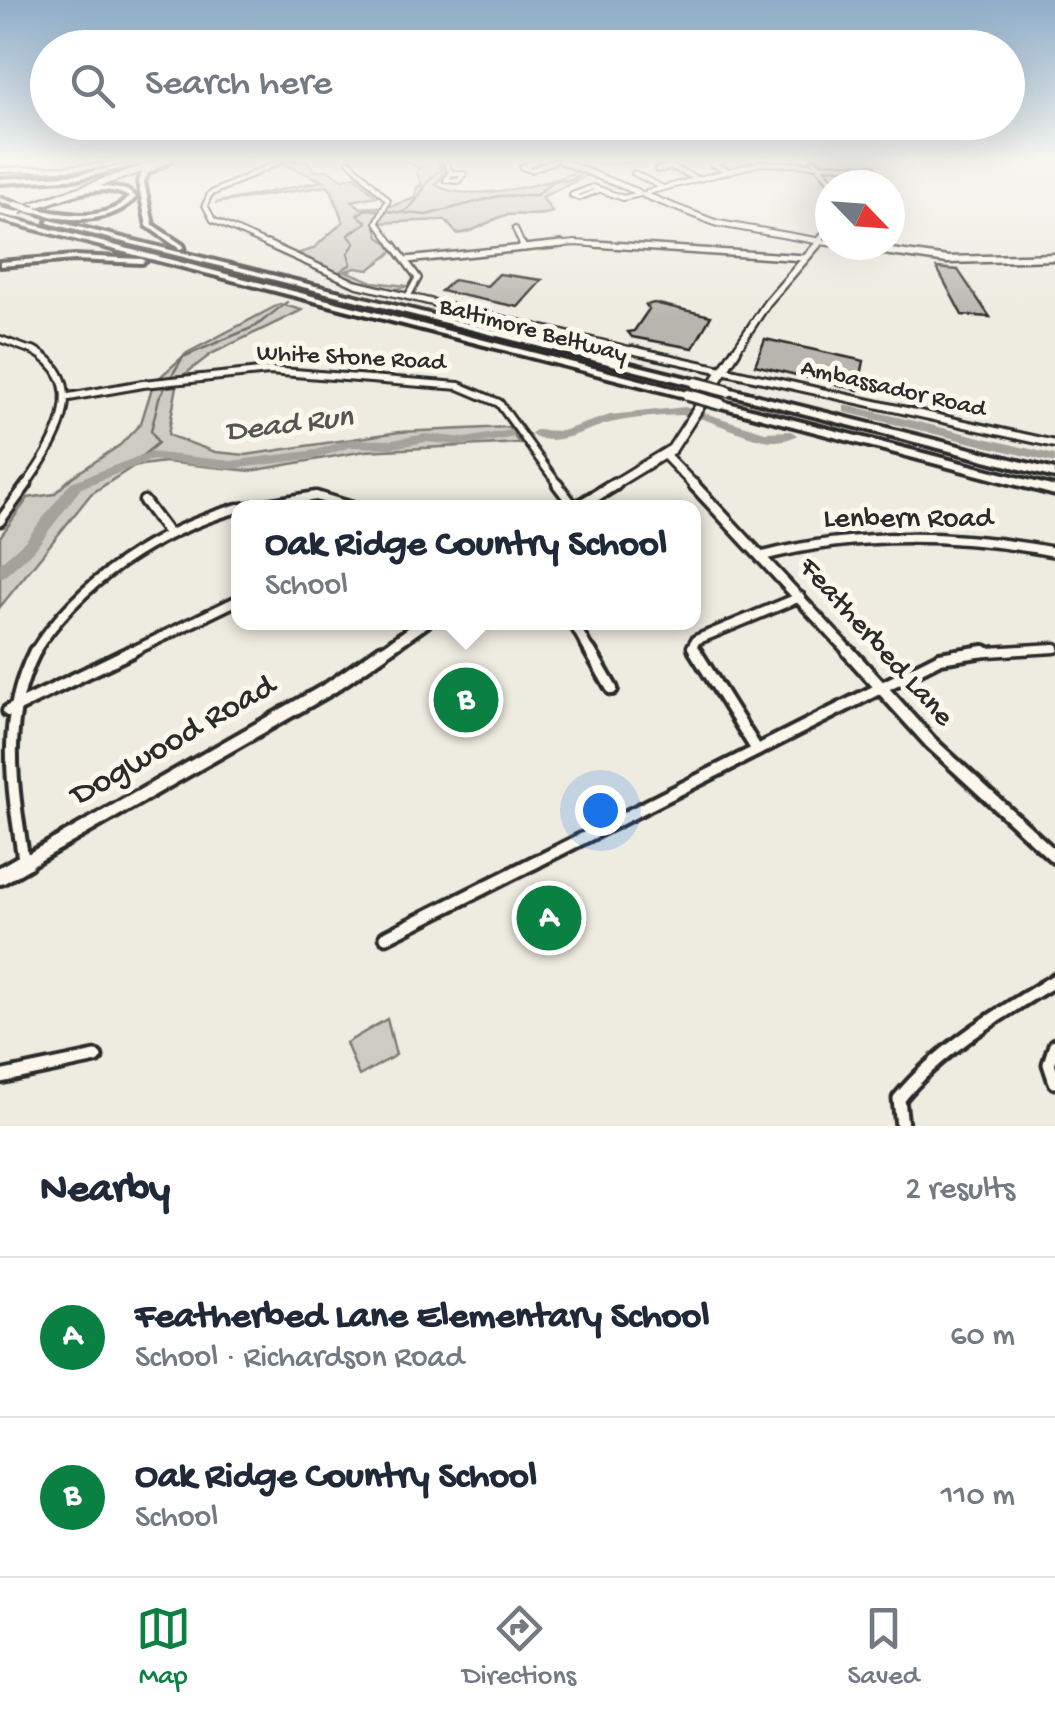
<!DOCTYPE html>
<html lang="en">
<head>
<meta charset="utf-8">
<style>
	body { margin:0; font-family:"Gochi Hand",sans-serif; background:#f6f6f7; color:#1f2937 }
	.compass { position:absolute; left:815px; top:170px; width:90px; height:90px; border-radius:50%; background:#fff; box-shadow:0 10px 40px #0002; rotate:115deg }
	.you { position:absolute; left:600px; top:810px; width:35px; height:35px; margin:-25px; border:8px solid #fff; border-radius:50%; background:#1a73e8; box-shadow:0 0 0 15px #1a73e833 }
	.badge { display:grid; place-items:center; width:65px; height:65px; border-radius:50%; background:#0b8043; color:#fff; font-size:32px; font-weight:700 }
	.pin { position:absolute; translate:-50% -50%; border:5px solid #fff; box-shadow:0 2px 10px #0006 }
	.popup { position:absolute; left:231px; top:500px; width:470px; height:130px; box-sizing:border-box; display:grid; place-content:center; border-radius:20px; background:#fff; filter:drop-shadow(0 2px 8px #0005); font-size:32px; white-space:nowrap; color:#747a83 }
	.popup b { font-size:38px; color:#1f2937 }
	.popup::after { content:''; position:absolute; left:50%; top:100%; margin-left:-20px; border:20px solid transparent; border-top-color:#fff }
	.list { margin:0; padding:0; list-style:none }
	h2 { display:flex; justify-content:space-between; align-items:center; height:130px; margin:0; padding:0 40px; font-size:42px }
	h2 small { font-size:32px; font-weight:400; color:#747a83 }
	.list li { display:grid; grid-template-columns:65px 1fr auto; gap:30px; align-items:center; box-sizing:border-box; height:160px; padding:0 40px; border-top:2px solid #e0e1e3 }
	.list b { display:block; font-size:38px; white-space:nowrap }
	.list p { margin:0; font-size:32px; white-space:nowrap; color:#747a83 }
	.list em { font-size:32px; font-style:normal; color:#747a83 }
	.icon { flex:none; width:55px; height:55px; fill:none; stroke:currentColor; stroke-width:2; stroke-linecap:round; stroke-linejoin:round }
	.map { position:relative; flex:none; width:1055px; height:1126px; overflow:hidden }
	.search { position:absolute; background:#fff; box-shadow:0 10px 40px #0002; left:30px; right:30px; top:30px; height:110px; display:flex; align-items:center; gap:25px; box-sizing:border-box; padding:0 35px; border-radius:55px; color:#747a83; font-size:38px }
	.sheet { height:450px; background:#fff }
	nav { display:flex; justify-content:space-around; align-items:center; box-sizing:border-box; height:140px; border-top:2px solid #e0e1e3; background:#fff; font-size:28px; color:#747a83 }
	nav a { display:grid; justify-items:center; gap:5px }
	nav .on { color:#0b8043 }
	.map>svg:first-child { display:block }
	.green { fill:#cecbc2; stroke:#7c7b76; stroke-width:2.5 }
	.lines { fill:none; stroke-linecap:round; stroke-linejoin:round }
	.stream { stroke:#74726e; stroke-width:2.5 }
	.river { fill:#a4a29a; fill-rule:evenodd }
	.building { fill:#b8b5ae; stroke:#2b2b2b; stroke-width:2.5 }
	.minor-far5-casing { stroke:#2b2b2b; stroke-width:8 }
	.minor-far4-casing { stroke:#2b2b2b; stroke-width:10 }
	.minor-far3-casing { stroke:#2b2b2b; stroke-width:12 }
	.minor-far2-casing { stroke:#2b2b2b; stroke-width:15 }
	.minor-far1-casing { stroke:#2b2b2b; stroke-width:18 }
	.minor-casing { stroke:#2b2b2b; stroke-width:19 }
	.tertiary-far2-casing { stroke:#2b2b2b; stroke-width:14 }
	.tertiary-far1-casing { stroke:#2b2b2b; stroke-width:16 }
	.tertiary-casing { stroke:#2b2b2b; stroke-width:19 }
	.secondary-far5-casing { stroke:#2b2b2b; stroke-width:9 }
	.secondary-far4-casing { stroke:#2b2b2b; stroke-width:11 }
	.secondary-far3-casing { stroke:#2b2b2b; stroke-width:14 }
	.secondary-far2-casing { stroke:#2b2b2b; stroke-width:18 }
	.secondary-far1-casing { stroke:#2b2b2b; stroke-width:20 }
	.secondary-casing { stroke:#2b2b2b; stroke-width:24 }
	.primary-casing { stroke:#2b2b2b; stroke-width:10 }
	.motorway-casing { stroke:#2b2b2b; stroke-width:8 }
	.minor-far5 { stroke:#fbf7ec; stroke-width:4 }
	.minor-far4 { stroke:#fbf7ec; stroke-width:5 }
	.minor-far3 { stroke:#fbf7ec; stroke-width:6 }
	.minor-far2 { stroke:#fbf7ec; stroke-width:8 }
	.minor-far1 { stroke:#fbf7ec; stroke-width:10 }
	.minor { stroke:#fbf7ec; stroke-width:11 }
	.tertiary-far2 { stroke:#fbf7ec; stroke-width:8 }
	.tertiary-far1 { stroke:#fbf7ec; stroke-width:9 }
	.tertiary { stroke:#fbf7ec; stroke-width:11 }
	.secondary-far5 { stroke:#fbf7ec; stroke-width:5 }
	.secondary-far4 { stroke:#fbf7ec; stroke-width:6 }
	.secondary-far3 { stroke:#fbf7ec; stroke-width:8 }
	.secondary-far2 { stroke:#fbf7ec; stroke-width:10 }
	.secondary-far1 { stroke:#fbf7ec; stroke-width:12 }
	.secondary { stroke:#fbf7ec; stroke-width:16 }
	.primary { stroke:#fbf7ec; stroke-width:6 }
	.motorway { fill:#fbf7ec; fill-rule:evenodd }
	.motorway-bridge-far1-casing { stroke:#2b2b2b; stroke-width:10; stroke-linecap:butt }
	.motorway-bridge-casing { stroke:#2b2b2b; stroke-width:16; stroke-linecap:butt }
	.motorway-bridge-far1 { stroke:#fbf7ec; stroke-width:6 }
	.motorway-bridge { stroke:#fbf7ec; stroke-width:10 }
	.labels { text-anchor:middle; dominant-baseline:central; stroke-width:10; stroke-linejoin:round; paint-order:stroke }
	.far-street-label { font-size:25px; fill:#2b2b2b; stroke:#fbf7ec }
	.street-label { font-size:30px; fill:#2b2b2b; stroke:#fbf7ec }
	.water-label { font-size:32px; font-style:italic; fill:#555552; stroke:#fbf7ec }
	.near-street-label { font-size:35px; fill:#2b2b2b; stroke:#fbf7ec }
</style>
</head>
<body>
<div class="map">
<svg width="1055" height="1126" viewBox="0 0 1055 1126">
	<rect width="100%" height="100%" fill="#eeebe0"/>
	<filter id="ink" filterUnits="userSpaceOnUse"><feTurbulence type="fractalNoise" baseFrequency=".01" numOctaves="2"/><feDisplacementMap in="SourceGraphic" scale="20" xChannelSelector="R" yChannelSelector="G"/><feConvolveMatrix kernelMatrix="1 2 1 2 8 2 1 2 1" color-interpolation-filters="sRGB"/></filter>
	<g filter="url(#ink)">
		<g class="green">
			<path d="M288,161H307L315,171L327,170L343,179L356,176L376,196L352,201L361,208L392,206L415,198L417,187L422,185L416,171L420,168L404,161H441L446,171L436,185C464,203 551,185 579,170L590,174L542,197L552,212C536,218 518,212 503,216C486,222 476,232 457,234L445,220L375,223L379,237L395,248C387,259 378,261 369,270L355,268L346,271L373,282L407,286C382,299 319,266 293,255L313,249L343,222L332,191L327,186L215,203L323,181L283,164Z"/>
			<path d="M280,304L302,310L211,354L184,375L159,378L187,353Z"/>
			<path d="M177,386L168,435L215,452L246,455L399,432L508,427L519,443L365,451L251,471L165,462L134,466L91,494L0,607V537L28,498L54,494L72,477L120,445L141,423L152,388Z"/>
			<path d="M387,1019L396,1055L359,1076L346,1043Z"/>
		</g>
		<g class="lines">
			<g class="stream">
				<path d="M597,164L654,161"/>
				<path d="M402,213C422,202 424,178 442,169L437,161"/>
				<path d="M338,273L351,264L348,253L355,243L348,235L367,222L357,215L366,209L426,215L499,196L536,195L553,181L572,180L581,173"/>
				<path d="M171,377L183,357L256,326L287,302"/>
				<path d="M137,460L158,443L151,431L159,398L167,384"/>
			</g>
			<g class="river">
				<path d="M848,405L1055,455V463L844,412V406Z"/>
				<path d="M685,407L765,432L791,431L797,435C764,456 714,414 679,415C658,416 632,418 610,423C585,429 554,450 530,434L536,430L562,431L610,415Z"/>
				<path d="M511,430L517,434L515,437L465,446L426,442L392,448L351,447L317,458L231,469L151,460L81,488L36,548L5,576L0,578V563L26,540L71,482L150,452L231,461L316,450L350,439L392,440L426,434L465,438Z"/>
			</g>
		</g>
		<g class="building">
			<path d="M937,268L958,270L990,317L962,315Z"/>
			<path d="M499,274L542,280L518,307L441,291L453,280L487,286Z"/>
			<path d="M654,303L711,316L693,348L632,337L628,332L634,331L649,309L646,305Z"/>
			<path d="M765,339L864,361L858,390L755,365Z"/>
		</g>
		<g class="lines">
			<g class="minor-far5-casing">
				<g id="minor-far5">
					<path d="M349,161L388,200L377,222L395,247"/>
					<path d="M445,161L451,173"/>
					<path d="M537,161L522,167L531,170L555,161"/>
					<path d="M721,161L711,164L729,171"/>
					<path d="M0,170L91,167L128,161"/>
					<path d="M657,170L671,167L698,179"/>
					<path d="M451,173L464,174L459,181L446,180Z"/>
					<path d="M634,173L663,188"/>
					<path d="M599,190L579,198L572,195L593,187L623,198L640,194"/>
					<path d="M648,192L761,163L873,167"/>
					<path d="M515,229L523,247"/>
					<path d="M273,247L213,220L205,205L210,194L281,161"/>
					<path d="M537,247L575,243L634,247"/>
				</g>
			</g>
			<g class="minor-far4-casing">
				<g id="minor-far4">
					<path d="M267,244L356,284L643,353"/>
					<path d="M393,244L418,278L408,296"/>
					<path d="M522,244L524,248"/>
					<path d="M595,244L805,258"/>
					<path d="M406,260L562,244"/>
					<path d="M0,339L38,353"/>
				</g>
			</g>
			<g class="minor-far3-casing">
				<g id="minor-far3">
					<path d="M632,350L1055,444"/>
					<path d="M69,397L143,384L269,371L459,386L499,403L559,486"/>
					<path d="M25,486C54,445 94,383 33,350"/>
				</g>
			</g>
			<g class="minor-far2-casing">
				<g id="minor-far2">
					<path d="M557,484L575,508"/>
					<path d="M144,501L168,533"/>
					<path d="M242,508L316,496L355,508"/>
					<path d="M0,521L27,484"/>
					<path d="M763,556C857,531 960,534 1055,552"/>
					<path d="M573,622L591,654"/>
					<path d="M33,654C80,580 156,532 238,508"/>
					<path d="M127,654L238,600"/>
					<path d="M696,654L692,647L696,640L800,597"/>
					<path d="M956,654L1055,648"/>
				</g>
			</g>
			<g class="minor-far1-casing">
				<g id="minor-far1">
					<path d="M590,651L612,689"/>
					<path d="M695,651L757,750"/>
					<path d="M8,711L132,651"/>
					<path d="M24,862C12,787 0,720 35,651"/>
					<path d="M532,864L940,658L984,651"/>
				</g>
			</g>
			<g class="minor-casing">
				<g id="minor">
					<path d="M386,937L537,861"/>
					<path d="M1055,1045L1049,1064L1055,1082"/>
					<path d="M0,1077L96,1057"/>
					<path d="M902,1126L899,1099C939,1049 1001,1013 1055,980"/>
				</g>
			</g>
			<g class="tertiary-far2-casing">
				<path id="tertiary-far2" d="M665,455L695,486"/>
			</g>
			<g class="tertiary-far1-casing">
				<path id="tertiary-far1" d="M693,484L851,654"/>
			</g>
			<g class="tertiary-casing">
				<path id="tertiary" d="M848,651L931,743L1055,857"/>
			</g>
			<g class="secondary-far5-casing">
				<g id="secondary-far5">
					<path d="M561,161L638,192"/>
					<path d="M814,161L835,185"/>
					<path d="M644,195L716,223L830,243"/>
					<path d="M841,245L851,247"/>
					<path d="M816,247L830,223"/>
				</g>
			</g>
			<g class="secondary-far4-casing">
				<g id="secondary-far4">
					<path d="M841,245L948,260L1055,257"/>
					<path d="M734,353L767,303L818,244"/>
				</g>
			</g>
			<g class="secondary-far3-casing">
				<path id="secondary-far3" d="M611,486L672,449L736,350"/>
			</g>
			<g class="secondary-far2-casing">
				<g id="secondary-far2">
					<path d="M576,508L615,484"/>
					<path d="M380,654L425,622"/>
				</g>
			</g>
			<g class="secondary-far1-casing">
				<path id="secondary-far1" d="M22,864L330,688L383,651"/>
			</g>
			<g class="secondary-casing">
				<path id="secondary" d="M0,876L26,861"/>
			</g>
			<g class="primary-casing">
				<path id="primary" d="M0,217L165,161"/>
			</g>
			<g class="motorway-casing">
				<g id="motorway">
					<path d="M143,161H154L81,178L0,183V179L81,174Z"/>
					<path d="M163,161H171L148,173L144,182L153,225L183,245L184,247L180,249L147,226L138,182L143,171Z"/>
					<path d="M100,186L126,190L136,197C111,225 63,223 31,210L34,208C65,215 105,223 129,197C102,181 68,197 40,205L37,203L72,191Z"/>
					<path d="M0,198L18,204L19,205L16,207L0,202Z"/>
					<path d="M0,216L691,393L693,395L688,398L685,397L0,220Z"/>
					<path d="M50,220L699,381L701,383L696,386L48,223V221Z"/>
					<path d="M75,256L142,259L146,261L142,263L75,260L0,266V262Z"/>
					<path d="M727,388L1055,470V478L724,393V389Z"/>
					<path d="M720,401L1055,487V495L717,406L715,404Z"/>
				</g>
			</g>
			<use href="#minor-far5" class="minor-far5"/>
			<use href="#minor-far4" class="minor-far4"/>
			<use href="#minor-far3" class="minor-far3"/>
			<use href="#minor-far2" class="minor-far2"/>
			<use href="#minor-far1" class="minor-far1"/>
			<use href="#minor" class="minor"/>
			<use href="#tertiary-far2" class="tertiary-far2"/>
			<use href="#tertiary-far1" class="tertiary-far1"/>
			<use href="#tertiary" class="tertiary"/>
			<use href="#secondary-far5" class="secondary-far5"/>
			<use href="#secondary-far4" class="secondary-far4"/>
			<use href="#secondary-far3" class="secondary-far3"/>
			<use href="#secondary-far2" class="secondary-far2"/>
			<use href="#secondary-far1" class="secondary-far1"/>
			<use href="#secondary" class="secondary"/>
			<use href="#primary" class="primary"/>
			<use href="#motorway" class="motorway"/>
			<g class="motorway-bridge-far1-casing">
				<g id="motorway-bridge-far1">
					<path d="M16,205L34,210"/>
					<path d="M0,211L18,215"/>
				</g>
			</g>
			<g class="motorway-bridge-casing">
				<g id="motorway-bridge">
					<path d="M696,383L727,391"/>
					<path d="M688,395L720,404"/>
				</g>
			</g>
			<use href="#motorway-bridge-far1" class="motorway-bridge-far1"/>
			<use href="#motorway-bridge" class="motorway-bridge"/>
		</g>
	</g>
	<linearGradient id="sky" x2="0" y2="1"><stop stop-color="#8dadc9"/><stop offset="0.5" stop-color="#f7f6f1"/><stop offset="1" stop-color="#f7f6f1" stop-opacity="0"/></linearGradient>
	<rect width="1055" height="319" fill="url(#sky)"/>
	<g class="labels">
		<g class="far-street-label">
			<text transform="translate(533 332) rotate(15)">Baltimore Beltway</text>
			<text transform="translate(351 359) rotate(3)">White Stone Road</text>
			<text transform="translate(893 390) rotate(13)">Ambassador Road</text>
		</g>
		<g class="street-label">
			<text x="908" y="520">Lenbern Road</text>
			<text transform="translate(875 643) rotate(48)">Featherbed Lane</text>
		</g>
		<g class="water-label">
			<text transform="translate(289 426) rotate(-7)">Dead Run</text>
		</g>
		<g class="near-street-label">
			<text transform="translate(174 742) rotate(-30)">Dogwood Road</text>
		</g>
	</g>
</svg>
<svg class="compass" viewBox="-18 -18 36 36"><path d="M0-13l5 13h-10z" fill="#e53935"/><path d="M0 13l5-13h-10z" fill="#747a83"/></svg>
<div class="you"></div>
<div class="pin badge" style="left:549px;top:918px">A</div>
<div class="pin badge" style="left:466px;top:700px">B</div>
<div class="popup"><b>Oak Ridge Country School</b>School</div>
<div class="search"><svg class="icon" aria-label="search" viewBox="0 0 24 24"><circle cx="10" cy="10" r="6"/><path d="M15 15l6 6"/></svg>Search here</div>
</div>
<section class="sheet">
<h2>Nearby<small>2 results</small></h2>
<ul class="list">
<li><span class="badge">A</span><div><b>Featherbed Lane Elementary School</b><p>School · Richardson Road</p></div><em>60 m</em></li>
<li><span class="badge">B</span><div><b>Oak Ridge Country School</b><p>School</p></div><em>110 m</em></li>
</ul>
</section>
<nav>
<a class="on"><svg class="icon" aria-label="map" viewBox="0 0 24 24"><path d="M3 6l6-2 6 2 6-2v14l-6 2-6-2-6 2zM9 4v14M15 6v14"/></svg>Map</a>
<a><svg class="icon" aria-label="directions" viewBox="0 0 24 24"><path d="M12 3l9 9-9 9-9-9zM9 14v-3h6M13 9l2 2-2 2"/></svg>Directions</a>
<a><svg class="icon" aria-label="saved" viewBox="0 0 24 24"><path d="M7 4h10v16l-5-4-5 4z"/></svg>Saved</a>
</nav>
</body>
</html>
